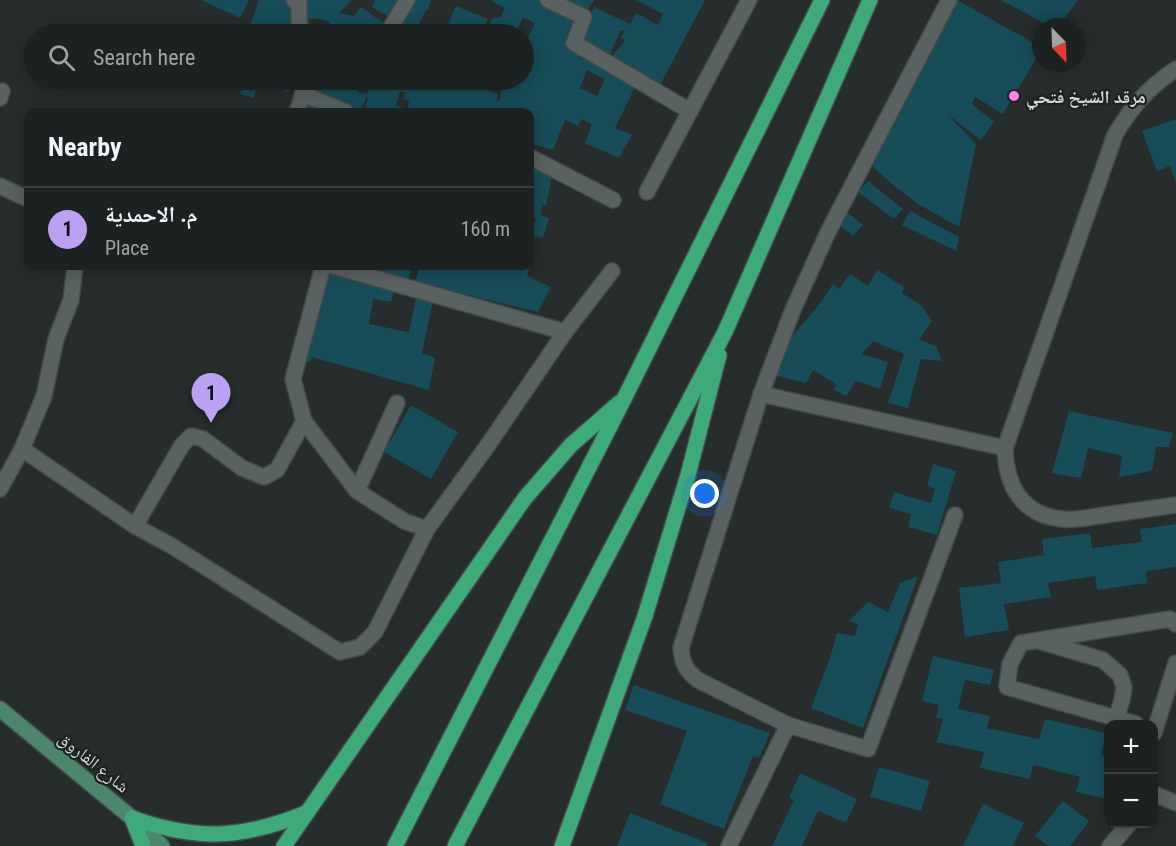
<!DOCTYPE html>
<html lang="en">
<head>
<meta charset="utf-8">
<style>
	body { margin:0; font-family:"Roboto Condensed","Noto Naskh Arabic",sans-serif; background:#292f2e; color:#f1f3f6 }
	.controls { position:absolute; right:18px; bottom:18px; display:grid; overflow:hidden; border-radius:12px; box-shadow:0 3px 15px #0003 }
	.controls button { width:54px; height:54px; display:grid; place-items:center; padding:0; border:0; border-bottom:2px solid #3a3f3f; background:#1c2221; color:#f1f3f6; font:30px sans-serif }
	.compass { position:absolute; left:1032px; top:18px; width:54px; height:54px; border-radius:50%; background:#1c2221; box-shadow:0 3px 15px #0003; rotate:157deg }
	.you { position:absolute; left:705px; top:494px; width:21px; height:21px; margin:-15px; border:4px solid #fff; border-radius:50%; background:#1a73e8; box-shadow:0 0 0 9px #1a73e833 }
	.badge { display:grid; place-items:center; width:39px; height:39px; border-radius:50%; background:#bca0f2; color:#111; font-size:20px; font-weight:700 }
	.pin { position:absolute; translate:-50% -50px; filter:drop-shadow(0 2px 3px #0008) }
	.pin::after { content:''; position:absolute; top:32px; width:21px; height:18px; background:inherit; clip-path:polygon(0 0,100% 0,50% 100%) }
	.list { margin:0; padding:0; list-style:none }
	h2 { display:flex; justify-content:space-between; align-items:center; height:78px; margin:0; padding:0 24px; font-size:26px }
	h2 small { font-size:20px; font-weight:400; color:#a0a4a5 }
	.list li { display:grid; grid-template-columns:39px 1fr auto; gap:18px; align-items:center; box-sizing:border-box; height:84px; padding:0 24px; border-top:2px solid #3a3f3f }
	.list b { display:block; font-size:22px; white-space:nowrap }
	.list p { margin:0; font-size:20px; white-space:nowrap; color:#a0a4a5 }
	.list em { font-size:20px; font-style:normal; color:#a0a4a5 }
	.icon { flex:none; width:33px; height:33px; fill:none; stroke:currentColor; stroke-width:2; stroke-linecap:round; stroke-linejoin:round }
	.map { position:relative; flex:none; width:1176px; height:846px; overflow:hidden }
	.search { position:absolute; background:#1c2221; box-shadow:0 3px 15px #0003; left:24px; top:24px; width:510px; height:66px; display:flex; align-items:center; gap:15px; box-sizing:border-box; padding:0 21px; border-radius:33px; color:#a0a4a5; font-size:22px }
	.panel { position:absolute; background:#1c2221; box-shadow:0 3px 15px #0003; left:24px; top:108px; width:510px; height:162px; border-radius:12px }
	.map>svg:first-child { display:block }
	.building { fill:#174c59; fill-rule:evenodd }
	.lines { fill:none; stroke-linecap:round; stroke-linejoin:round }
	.street-casing { stroke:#424948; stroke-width:18 }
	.secondary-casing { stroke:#424948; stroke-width:18 }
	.primary-casing { stroke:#424948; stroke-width:18 }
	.street { stroke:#596261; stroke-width:15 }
	.secondary { stroke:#4c866d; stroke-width:15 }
	.primary { stroke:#3eaa79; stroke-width:15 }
	.poi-dot { fill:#fe85df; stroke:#1c2322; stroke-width:2 }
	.labels { text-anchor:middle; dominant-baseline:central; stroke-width:4.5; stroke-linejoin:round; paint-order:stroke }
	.poi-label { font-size:18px; font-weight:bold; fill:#d4d9d8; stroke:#1c2322; text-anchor:start }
	.street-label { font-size:18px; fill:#d4d9d8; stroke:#1c2322 }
</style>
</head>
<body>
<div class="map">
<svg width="1176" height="846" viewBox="0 0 1176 846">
	<rect width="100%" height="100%" fill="#262d2c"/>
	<g class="building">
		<path d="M201,0H249L240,18Z"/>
		<path d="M259,0H286L297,3L295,34H247Z"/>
		<path d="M302,0H352L339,13L354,16L361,7L389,27L385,34H360V33L352,30L351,34H301ZM309,19H322L330,23L329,30L309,25Z"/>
		<path d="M375,0H404L393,19L372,7Z"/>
		<path d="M414,0H431L428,10H426L414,34L409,32L408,34H389Z"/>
		<path d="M493,0H539L555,11L581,19L569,49L636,85L615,128L632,135L619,158L585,143L592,124L582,119L578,126L565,120L553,150L530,143V112H412L408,108L409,100L403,99L405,92L400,91L396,105L406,109L407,112H364L368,98L366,97L361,112H354L310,93L308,80H362L357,92L367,94L371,81L397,87L399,80H412L427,84L429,80H485L482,88L498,94L496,100L500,101L502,80H524V46L535,23L523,17L515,34H493L488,28L492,18H500L505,8L492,2ZM587,70L605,79L597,96L580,88Z"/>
		<path d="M556,0H594L585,13Z"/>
		<path d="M636,0H705L659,87L631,72L634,68L611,58L625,40L621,38L625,31L621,30L608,58L578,42L594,7L630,24L636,13L658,25L663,14Z"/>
		<path d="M957,0L1041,47V50L1003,114L975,97L972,104L994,122L981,140L948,115L976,144L959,227L918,204L893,185L864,159L929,44Z"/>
		<path d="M1001,0H1078L1058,27H1051Z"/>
		<path d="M456,6L488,19L481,34H470L461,31L460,34H430L434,23L446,29Z"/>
		<path d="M244,80H258L254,98L240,94Z"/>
		<path d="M263,80H299V83L294,82L288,92Z"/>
		<path d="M305,97L336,112H299Z"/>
		<path d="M1176,119V183L1170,166L1157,171L1142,131Z"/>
		<path d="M530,162L553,171L546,206L543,204L540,215L549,218L543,238L531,236L536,218L530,216Z"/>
		<path d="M868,181L903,209L894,219L858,192Z"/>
		<path d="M910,211L959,237L956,251L902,225Z"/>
		<path d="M847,212L863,225L853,236L837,223Z"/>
		<path d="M530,258L532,259L527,276L551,287L538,312L415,282L420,266H530Z"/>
		<path d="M359,266H412L409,280Z"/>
		<path d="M877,270L904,287L902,293L922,306L932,321L919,340L936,346L942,361L921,359L908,408L888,403L904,354L873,341L862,354L888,362L880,389L856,381L846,396L833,389L837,385L813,370L806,383L768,374L793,335L818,306L833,284L839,289L850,274L868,286Z"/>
		<path d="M326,273L394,288L391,302L373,299L369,324L409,332L416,297L433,301L422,353L435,358L429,390L312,357L310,362L302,359Z"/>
		<path d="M411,405L458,432L431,479L384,452Z"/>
		<path d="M1069,411L1173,433L1169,447H1156L1152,471L1119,477L1122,456L1088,448L1081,478L1052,473Z"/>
		<path d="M933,464L956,471L937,535L908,527L911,514L889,508L894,492L931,503L935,489L927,486Z"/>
		<path d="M1176,524V567L1146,571L1147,583L1097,590L1095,576L1048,583L1051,597L1004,604L1009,630L965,637L959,588L1001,583L998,562L1044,555L1042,539L1090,533L1092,548L1142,542L1140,529Z"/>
		<path d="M918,576L863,728L811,708L831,655L837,633L855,636L858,624L849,621L868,602L888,612L900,583Z"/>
		<path d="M933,656L994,670L990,685L965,680L958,709L990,716L987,728L1039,739L1045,719L1106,733L1101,755L1108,757V799L1076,792L1080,777L1033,765L1030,779L980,768L984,752L937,742L943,719L936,717L939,705L922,701Z"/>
		<path d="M634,685L770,733L759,758L753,756L724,829L660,804L687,731L625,710Z"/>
		<path d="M879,767L930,781L921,811L870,797Z"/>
		<path d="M800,773L857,799L846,823L818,811L802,846H772L794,800L789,798Z"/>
		<path d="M1063,801L1089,821L1070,846H1048L1035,836Z"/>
		<path d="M983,804L1024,823L1013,846H963Z"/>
		<path d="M630,813L708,843L706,846H617Z"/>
	</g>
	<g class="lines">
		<g class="street-casing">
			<g id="street">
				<path d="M294,0L299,2V34"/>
				<path d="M548,0L584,17L574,43L690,111"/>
				<path d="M949,0L828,232L792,312L761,394L681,648C682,663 686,671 698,680L788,725L868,749L955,515"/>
				<path d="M387,34L407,0"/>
				<path d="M1176,69C1149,87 1131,107 1115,135L1005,448C1006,485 1021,515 1062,519C1077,521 1096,516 1112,514C1133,511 1155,508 1176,505"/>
				<path d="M302,80L303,94L346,112"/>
				<path d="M0,98L2,91"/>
				<path d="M297,112L303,94"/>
				<path d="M530,157L613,200"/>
				<path d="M0,186L28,199"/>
				<path d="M647,192L749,0"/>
				<path d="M323,266L293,379L304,421L357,491L404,521L427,529"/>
				<path d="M333,266L565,332"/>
				<path d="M761,394L1005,448"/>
				<path d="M22,449L135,526L172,546L340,652L360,647L375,632L427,529L488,445L565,332L612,271"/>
				<path d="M0,489L22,449L44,396L56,339L71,300L75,266"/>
				<path d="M357,491L397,403"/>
				<path d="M135,526L182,445L191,436L203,439L242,468L264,477L277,470L304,421"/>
				<path d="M1039,641L1103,660L1120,675L1124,687L1122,700L1116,719"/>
				<path d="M1136,724L1007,687L1010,664L1021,643L1170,619L1176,624"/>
				<path d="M1154,733L1176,663"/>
				<path d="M1154,794L1176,803"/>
				<path d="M729,846L788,725"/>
				<path d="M1110,846L1129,824"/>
			</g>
		</g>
		<g class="secondary-casing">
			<path id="secondary" d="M0,709L132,818L162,846"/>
		</g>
		<g class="primary-casing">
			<g id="primary">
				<path d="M132,818C197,841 242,839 306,813"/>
				<path d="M132,818L143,846"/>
				<path d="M284,846L525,498L571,445L619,403"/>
				<path d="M395,846L624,399L822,0"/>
				<path d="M455,846L725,332L870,0"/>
				<path d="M562,846L645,616L688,475L719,355"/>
			</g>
		</g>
		<use href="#street" class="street"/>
		<use href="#secondary" class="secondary"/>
		<use href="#primary" class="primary"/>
	</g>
	<circle class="poi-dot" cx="1014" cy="96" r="6"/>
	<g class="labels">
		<g class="poi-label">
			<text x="1026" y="96">مرقد الشيخ فتحي</text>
		</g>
		<g class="street-label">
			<text transform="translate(94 762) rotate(39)">شارع الفاروق</text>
		</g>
	</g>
</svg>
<div class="controls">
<button>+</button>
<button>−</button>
</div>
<svg class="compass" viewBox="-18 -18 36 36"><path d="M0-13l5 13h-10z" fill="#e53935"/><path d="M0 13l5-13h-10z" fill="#a0a4a5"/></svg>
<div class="you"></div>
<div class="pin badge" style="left:211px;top:423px">1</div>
<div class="search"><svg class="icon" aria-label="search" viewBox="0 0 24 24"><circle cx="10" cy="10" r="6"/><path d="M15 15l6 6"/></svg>Search here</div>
<section class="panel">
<h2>Nearby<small></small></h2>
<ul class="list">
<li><span class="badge">1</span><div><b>م. الاحمدية</b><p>Place</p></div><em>160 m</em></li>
</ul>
</section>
</div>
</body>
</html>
